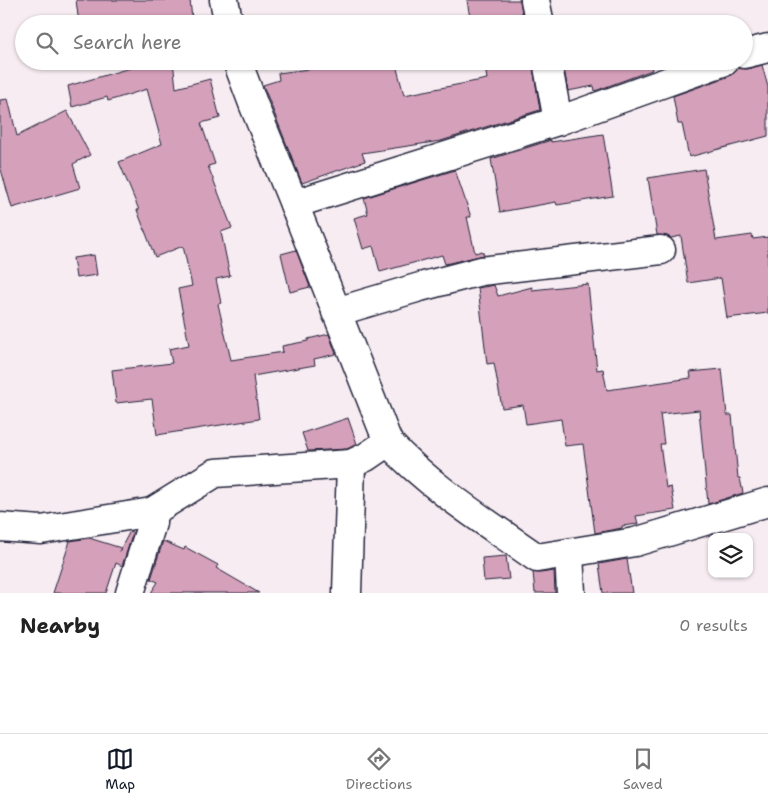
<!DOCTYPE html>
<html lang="en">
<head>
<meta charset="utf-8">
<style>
	body { margin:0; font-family:"Shantell Sans",sans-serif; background:#f6f6f6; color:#222 }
	.controls { position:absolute; right:15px; bottom:15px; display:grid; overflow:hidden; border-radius:10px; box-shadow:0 1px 4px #0004 }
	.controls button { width:45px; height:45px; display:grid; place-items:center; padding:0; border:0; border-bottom:1px solid #e0e0e0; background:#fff; color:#222; font:25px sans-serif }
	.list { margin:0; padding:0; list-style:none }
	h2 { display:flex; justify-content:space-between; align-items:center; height:65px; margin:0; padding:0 20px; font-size:21px }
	h2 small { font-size:16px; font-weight:400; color:#767676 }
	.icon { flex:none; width:28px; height:28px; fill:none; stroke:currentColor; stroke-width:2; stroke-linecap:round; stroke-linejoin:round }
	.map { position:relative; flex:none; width:768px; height:593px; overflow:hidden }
	.search { position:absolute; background:#fff; box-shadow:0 1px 4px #0004; left:15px; right:15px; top:15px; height:55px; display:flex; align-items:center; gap:12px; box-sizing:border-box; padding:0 18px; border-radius:28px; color:#767676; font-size:19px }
	.sheet { height:140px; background:#fff }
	nav { display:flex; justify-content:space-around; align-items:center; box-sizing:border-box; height:70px; border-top:1px solid #e0e0e0; background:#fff; font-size:14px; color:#767676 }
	nav a { display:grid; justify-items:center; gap:2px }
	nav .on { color:#111827 }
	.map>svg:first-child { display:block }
	.building { fill:#d5a0ba; stroke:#22223b }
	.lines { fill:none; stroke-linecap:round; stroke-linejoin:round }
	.street-casing { stroke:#22223b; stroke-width:31 }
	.street { stroke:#fff; stroke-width:28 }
</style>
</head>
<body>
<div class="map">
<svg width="768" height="593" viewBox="0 0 768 593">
	<rect width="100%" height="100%" fill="#f7ecf1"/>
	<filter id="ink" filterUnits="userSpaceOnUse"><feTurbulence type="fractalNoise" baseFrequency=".02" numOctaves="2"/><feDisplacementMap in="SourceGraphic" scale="10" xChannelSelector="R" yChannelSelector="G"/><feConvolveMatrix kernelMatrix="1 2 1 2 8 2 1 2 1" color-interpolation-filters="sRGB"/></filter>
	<g filter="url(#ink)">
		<g class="building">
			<path d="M76,0H190L192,19L147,24H79Z"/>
			<path d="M467,0H520L524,24H471Z"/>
			<path d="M129,61H173L176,88L210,79L220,118L201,123L215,164L208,166L232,228L221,232L230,276L216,279L221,303L218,304L231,360L283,352L282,346L308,341V339L329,334L336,354L314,359L315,365L253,376L259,419L157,435L152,399L116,403L112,370L172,363L169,349L189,345L178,289L192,286L183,246L155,257L137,210H139L119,162L162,144L147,89L108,101L107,97L72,107L68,86L130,68Z"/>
			<path d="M347,61H395L404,95L487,79L484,61H532L540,110L441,141L362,153L365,161L302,183L263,85L279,80L278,73L348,64Z"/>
			<path d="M573,61H650L652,70L595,91L594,86L568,91L563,63Z"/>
			<path d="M762,65L768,87V136L689,157L682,124H678L673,96L730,76L738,68L748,69Z"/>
			<path d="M8,99L17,136L67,111L90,155L73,164L80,188L12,208L0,166V100Z"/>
			<path d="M603,134L613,196L557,205L556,202L500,212L491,159L551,140V142Z"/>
			<path d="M704,169L716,240L752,235L753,239L768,237V313L727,318L721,278L688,283L681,236L671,238L667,236L657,235L648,178Z"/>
			<path d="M455,170L471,217H467L475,253L482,251L484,255L445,264L442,255L380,272L373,246L363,249L354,218L368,214L364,198Z"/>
			<path d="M296,250L310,287L290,292L281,254Z"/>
			<path d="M94,255L97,275L76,278L73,258Z"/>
			<path d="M588,284L597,370L603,369L607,390L691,378L690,372L722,369L727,415H732L738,478H740L743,493L708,504L699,410L660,414L664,444H660L666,488L671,487L675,510L636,516L638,524L622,526V528L595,533L583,444L565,446L561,419L526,424L523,405L502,408L494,363L487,364L478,288L494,285L498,296L532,287V290Z"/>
			<path d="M348,418L357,444L347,449L308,451L302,433Z"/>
			<path d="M130,531L133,533L122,566L116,563L106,593H53L70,541L89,538L121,548L119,552Z"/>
			<path d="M163,541L184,550L185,547L218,565L216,568L259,593H151L158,582L151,579Z"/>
			<path d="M506,556L509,579L484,581L482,558Z"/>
			<path d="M627,559L632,593H603L599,564Z"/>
			<path d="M554,571L555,593H535L533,572L540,573Z"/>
		</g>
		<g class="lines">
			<g class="street-casing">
				<g id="street">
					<path d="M224,0L229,24"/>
					<path d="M535,0L540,24"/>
					<path d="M744,54L768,48"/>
					<path d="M237,61L254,106L294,204L388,442"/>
					<path d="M547,61L558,121"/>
					<path d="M294,204L558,121L725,61"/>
					<path d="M336,312L420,287L481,271L661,250"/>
					<path d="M0,527L41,530L152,512"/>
					<path d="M569,553L571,593"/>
					<path d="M130,593L152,523V512L215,473L351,464L366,457L388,442C431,488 486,522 537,558L635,542L768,502"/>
					<path d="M347,593L351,464"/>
				</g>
			</g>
			<use href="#street" class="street"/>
		</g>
	</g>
</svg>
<div class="controls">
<button><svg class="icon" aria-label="layers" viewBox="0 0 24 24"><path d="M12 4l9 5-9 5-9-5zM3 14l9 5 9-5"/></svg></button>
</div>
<div class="search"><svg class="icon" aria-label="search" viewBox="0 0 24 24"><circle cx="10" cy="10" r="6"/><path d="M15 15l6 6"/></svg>Search here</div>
</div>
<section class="sheet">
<h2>Nearby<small>0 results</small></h2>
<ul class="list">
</ul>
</section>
<nav>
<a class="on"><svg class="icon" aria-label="map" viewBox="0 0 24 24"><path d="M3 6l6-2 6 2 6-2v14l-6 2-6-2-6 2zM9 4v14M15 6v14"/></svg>Map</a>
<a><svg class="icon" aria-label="directions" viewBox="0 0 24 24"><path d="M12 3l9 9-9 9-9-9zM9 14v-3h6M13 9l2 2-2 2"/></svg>Directions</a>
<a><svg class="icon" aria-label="saved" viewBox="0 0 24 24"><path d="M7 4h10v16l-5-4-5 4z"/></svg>Saved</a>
</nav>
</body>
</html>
